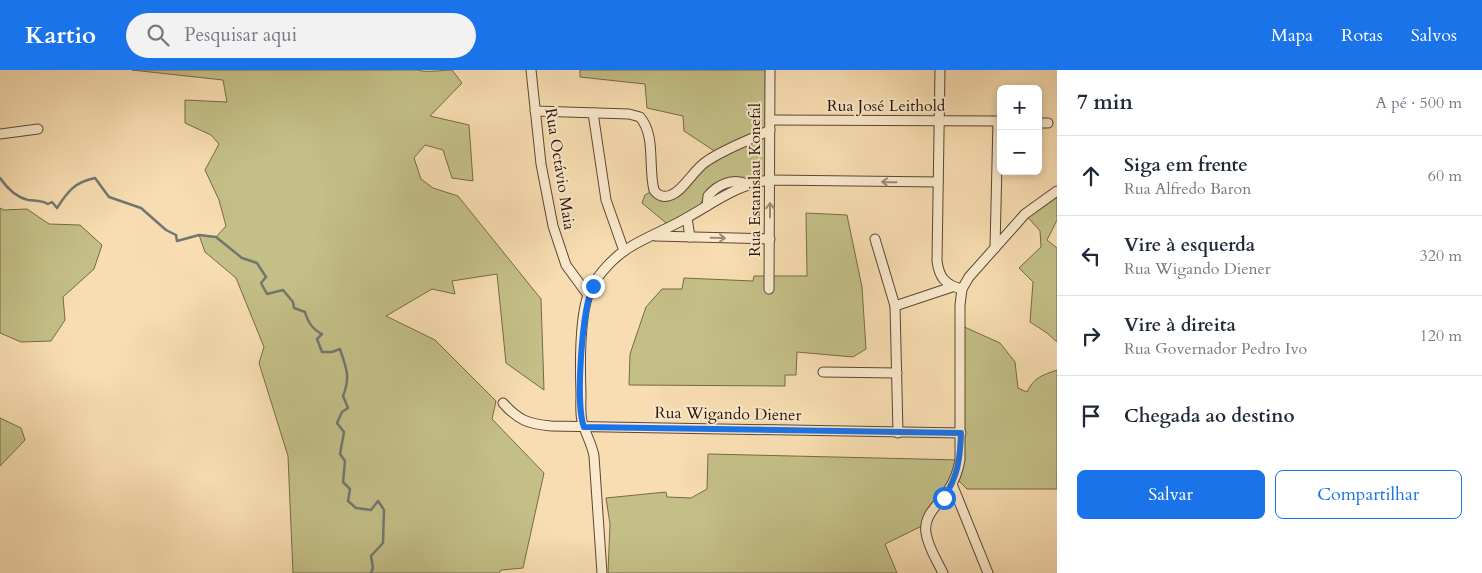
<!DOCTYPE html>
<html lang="pt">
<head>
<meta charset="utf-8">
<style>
	body { margin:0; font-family:Cardo,serif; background:#f2f2f3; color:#1f2937 }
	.controls { position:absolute; right:15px; top:15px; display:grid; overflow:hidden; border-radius:8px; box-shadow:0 2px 8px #0003 }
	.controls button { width:45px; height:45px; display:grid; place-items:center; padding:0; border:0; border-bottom:1px solid #e0e1e3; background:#fff; color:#1f2937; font:25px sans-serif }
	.stop { position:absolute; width:15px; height:15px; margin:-11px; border:4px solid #1a73e8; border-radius:50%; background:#fff }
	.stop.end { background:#1a73e8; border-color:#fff; box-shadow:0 1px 5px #0008 }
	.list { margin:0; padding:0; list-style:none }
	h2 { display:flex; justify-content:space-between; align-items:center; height:65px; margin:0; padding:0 20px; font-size:21px }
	h2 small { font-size:16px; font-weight:400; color:#747a83 }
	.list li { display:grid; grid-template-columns:32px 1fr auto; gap:15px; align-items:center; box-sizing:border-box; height:80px; padding:0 20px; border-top:1px solid #e0e1e3 }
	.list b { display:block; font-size:19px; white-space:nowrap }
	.list p { margin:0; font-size:16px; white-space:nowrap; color:#747a83 }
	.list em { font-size:16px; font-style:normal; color:#747a83 }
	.actions { display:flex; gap:10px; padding:15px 20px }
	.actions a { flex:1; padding:11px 0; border:1px solid #1a73e8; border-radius:8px; text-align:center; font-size:18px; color:#1a73e8 }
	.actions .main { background:#1a73e8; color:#fff }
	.icon { flex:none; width:28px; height:28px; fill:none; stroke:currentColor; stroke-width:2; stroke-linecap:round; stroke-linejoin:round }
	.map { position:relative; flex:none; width:1057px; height:503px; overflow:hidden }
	header { display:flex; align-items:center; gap:30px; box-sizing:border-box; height:70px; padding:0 25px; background:#1a73e8; color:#fff }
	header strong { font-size:24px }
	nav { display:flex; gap:28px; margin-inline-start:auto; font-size:18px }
	.search { width:350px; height:45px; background:#f2f2f3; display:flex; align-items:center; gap:12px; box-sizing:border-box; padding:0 18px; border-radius:28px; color:#747a83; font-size:19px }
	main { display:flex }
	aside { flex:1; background:#fff }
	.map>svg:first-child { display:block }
	.green { fill:#c4bf87; stroke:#766948 }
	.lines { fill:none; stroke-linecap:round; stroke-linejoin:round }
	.stream { stroke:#717770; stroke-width:2.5 }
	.minor-casing { stroke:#5c4632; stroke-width:11 }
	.minor { stroke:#fae9cc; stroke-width:9 }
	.oneway { stroke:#9c8974 }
	.route { stroke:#1a73e8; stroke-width:6 }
	.labels { text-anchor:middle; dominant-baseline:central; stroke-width:4; stroke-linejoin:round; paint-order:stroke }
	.street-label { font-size:16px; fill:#291308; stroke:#fae9cc }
</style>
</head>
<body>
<header>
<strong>Kartio</strong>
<div class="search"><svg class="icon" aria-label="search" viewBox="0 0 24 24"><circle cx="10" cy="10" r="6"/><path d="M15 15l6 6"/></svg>Pesquisar aqui</div>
<nav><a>Mapa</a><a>Rotas</a><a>Salvos</a></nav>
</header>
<main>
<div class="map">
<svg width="1057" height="503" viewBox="0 0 1057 503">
	<rect width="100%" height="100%" fill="#f7ddb1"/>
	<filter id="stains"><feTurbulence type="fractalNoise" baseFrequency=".004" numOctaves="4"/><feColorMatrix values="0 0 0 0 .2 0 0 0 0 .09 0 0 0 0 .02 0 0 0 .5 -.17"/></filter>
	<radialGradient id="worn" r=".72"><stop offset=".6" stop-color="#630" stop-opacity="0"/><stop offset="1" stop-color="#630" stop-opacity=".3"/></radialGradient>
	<g class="green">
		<path d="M132,0H418C424,3 444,0 452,0L462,13L430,46L469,55L473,111L452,108L443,80L425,75L414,88L421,109L433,118L458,126L541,229L544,320L506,293L497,204L452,211L455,224L432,219L386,246L435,270L496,331L492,349L544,403L523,498L501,500L499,503H293L288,386L259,293L264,277L236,208L205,182L199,165L216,167L226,156L219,130L205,100L219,74L211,65L185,53V30L227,32L223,10Z"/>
		<path d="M580,0H770V110L710,119L702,131L699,141L671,157L642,133L645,125L654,120L666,126L719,84L684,61L683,46L647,38L645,14L580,7Z"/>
		<path d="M1057,121V150L1047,170L1057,178V272L1047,263L1030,252L1033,212L1019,198L1041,177L1040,161L1025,144Z"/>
		<path d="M0,138L4,140L27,139L49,154L80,155L102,175L94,199L63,227L65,250L51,271L21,272L0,263Z"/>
		<path d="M806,143L847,145L862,217L866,279L853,287L797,282L796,305H785V316L629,315L630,284L646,237L662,219H682L684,208L753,211L754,206H807Z"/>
		<path d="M960,255L1000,273L1015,292L1018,318L1027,322C1034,307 1043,305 1057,300V419H967L956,408L926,454L885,474L897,503H608L610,454L606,428L666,422L667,427L691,428L707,419L708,384L960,390Z"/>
		<path d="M0,348L21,358L25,370L0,396Z"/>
	</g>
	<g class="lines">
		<path class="stream" d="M0,108C7,118 15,127 28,130C36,131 41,130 48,134L52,132L57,138C68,121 75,112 95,108L109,127L141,138L166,160L176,165L177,171L199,165L216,167L242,188L257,193L266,207L261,213L267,224L283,220L293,232L294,238L305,242C308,252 312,259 322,264L317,269L322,282H332L340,279C346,298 351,306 343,326L348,338L342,342L337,353L344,362L340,384L345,391L343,412L350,419L348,431L356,438L371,440L378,431L384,440L383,473L371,486L373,498L371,503"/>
		<g class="minor-casing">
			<g id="minor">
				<path d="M531,0L541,94L553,156L566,195L588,225"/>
				<path d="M940,0L937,191C939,207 945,215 962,219"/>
				<path d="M535,41L629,44L640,47C656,66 648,97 654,120C658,126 664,128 671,125C684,120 694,99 707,91C726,78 750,70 770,60"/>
				<path d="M593,43L606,130L624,181"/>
				<path d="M770,50L1001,51"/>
				<path d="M1038,53H1048"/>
				<path d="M0,64L38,59"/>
				<path d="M707,136L708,126C718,114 733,108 747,114"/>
				<path d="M687,148L690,167"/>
				<path d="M655,166L770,169"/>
				<path d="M875,169L895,236L898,363"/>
				<path d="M995,178L998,51"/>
				<path d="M769,219L770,0"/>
				<path d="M895,236L952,217"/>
				<path d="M823,302L897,303"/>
				<path d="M503,333C518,350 528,354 551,356L961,363"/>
				<path d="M952,414L988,503"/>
				<path d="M602,503L594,386C592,374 585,363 582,351C580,342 581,332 581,324C580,296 579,251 588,225C594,209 610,191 624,181C641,169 663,161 681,151C711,135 736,114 770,110L938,112"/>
				<path d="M943,503C937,491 928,477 926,463C923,444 940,434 949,419C955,410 958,401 960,390V235L962,219L969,207L1025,144L1057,121"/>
			</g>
		</g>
		<use href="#minor" class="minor"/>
	</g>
	<defs><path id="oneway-shaft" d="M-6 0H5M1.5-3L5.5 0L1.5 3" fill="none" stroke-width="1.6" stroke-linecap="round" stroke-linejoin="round" transform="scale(1.25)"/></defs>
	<g class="oneway">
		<use href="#oneway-shaft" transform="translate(889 112) rotate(-179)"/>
		<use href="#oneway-shaft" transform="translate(770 140) rotate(-90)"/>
		<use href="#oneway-shaft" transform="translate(718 168) rotate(1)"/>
	</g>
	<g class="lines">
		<path class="route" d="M593,216C582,238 575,335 584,357L961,363C960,390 958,405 944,428"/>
	</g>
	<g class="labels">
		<g class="street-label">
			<text x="886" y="36">Rua José Leithold</text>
			<text transform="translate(560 99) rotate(81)">Rua Octávio Maia</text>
			<text transform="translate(755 110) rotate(-90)">Rua Estanislau Konefal</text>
			<text transform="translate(728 344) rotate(1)">Rua Wigando Diener</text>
		</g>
	</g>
	<rect width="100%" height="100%" filter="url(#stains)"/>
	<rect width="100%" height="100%" fill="url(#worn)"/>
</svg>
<div class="controls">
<button>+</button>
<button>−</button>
</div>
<div class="stop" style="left:944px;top:428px"></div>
<div class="stop end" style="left:593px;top:216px"></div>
</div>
<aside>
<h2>7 min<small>A pé · 500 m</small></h2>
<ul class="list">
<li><svg class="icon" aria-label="ahead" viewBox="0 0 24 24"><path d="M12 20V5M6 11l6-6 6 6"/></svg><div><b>Siga em frente</b><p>Rua Alfredo Baron</p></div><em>60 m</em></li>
<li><svg class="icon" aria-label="left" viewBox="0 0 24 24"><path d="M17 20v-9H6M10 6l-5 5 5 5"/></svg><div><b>Vire à esquerda</b><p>Rua Wigando Diener</p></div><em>320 m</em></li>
<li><svg class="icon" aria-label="right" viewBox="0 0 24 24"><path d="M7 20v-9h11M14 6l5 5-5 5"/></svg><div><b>Vire à direita</b><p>Rua Governador Pedro Ivo</p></div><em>120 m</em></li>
<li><svg class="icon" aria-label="arrive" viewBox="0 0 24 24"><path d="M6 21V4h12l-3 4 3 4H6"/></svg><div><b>Chegada ao destino</b></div></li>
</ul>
<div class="actions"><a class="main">Salvar</a><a>Compartilhar</a></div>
</aside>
</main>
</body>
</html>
